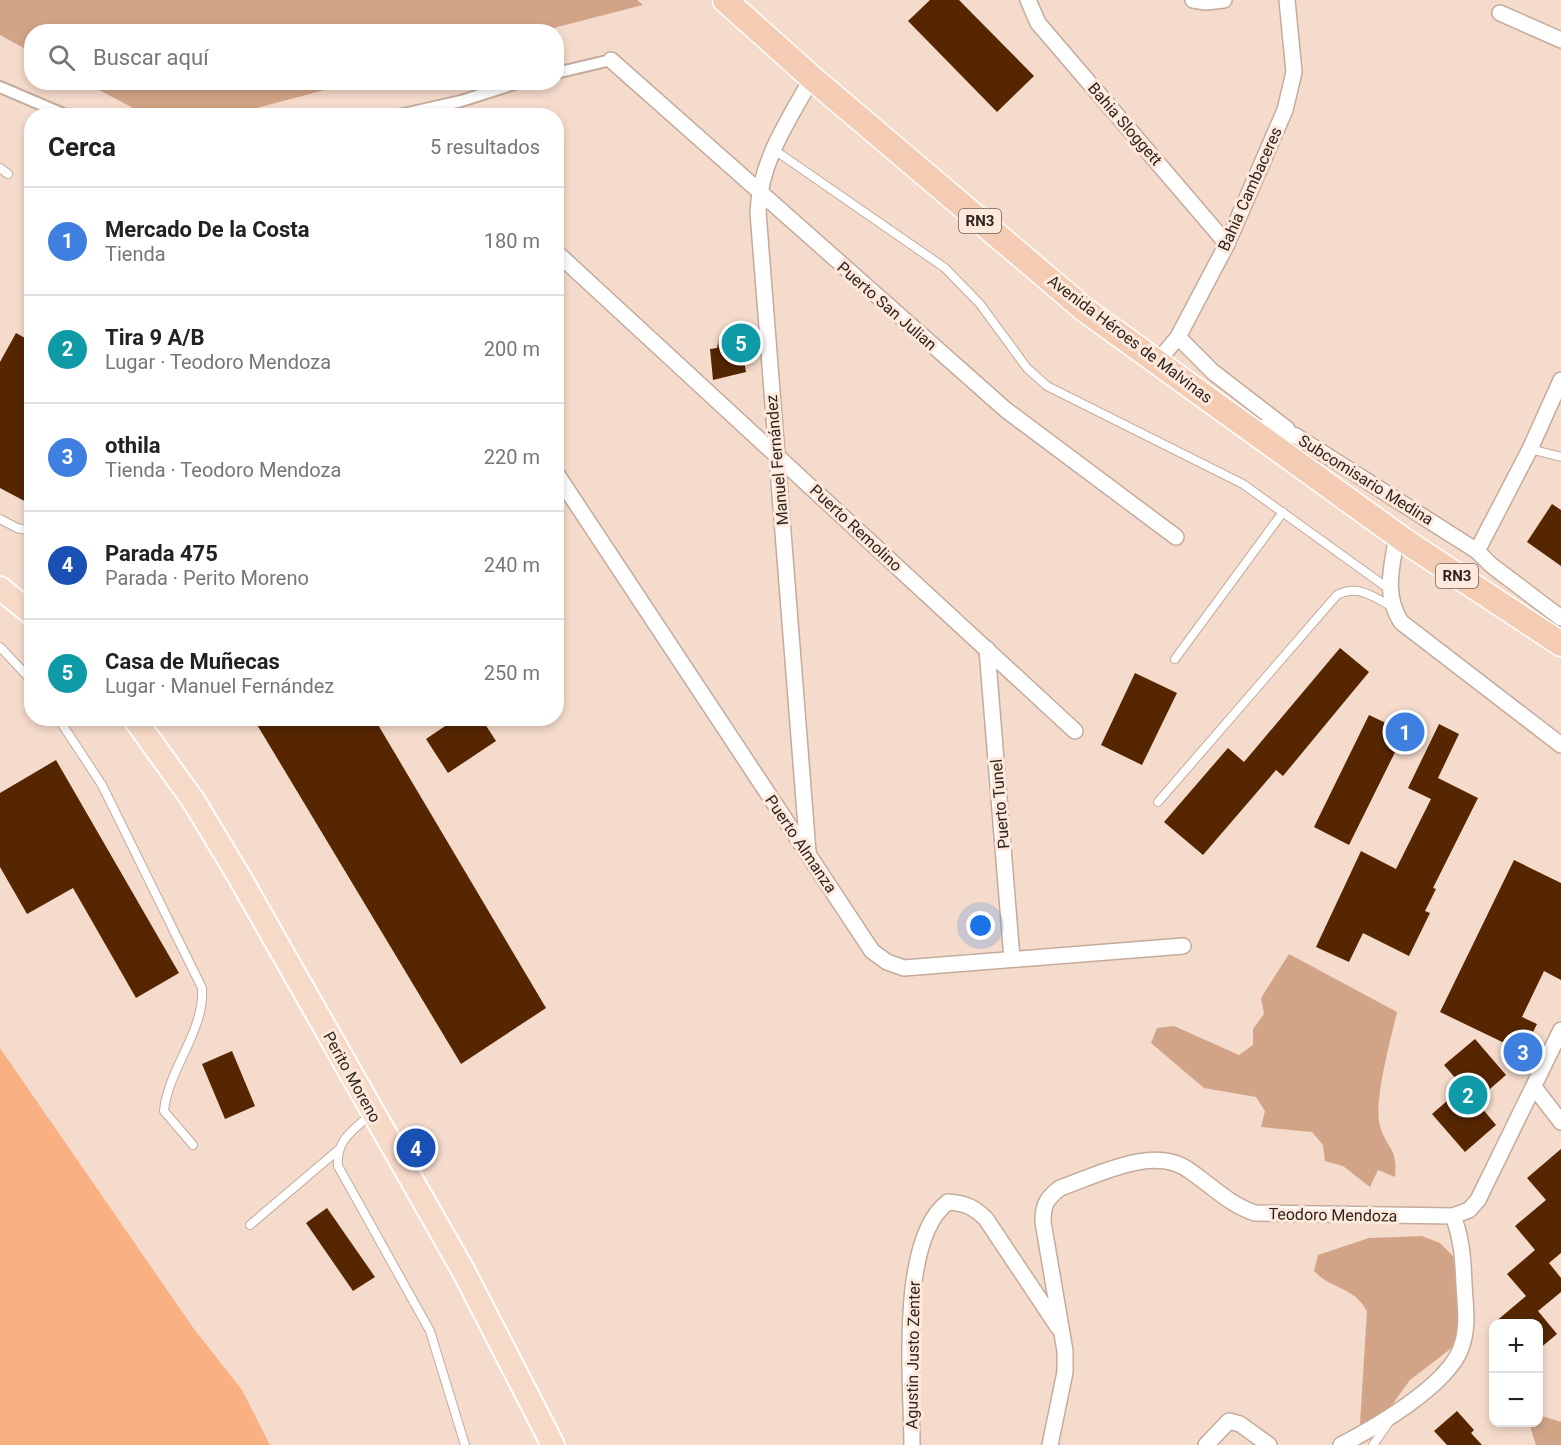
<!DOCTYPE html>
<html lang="es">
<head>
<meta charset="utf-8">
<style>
	body { margin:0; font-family:Roboto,sans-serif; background:#f2f2f2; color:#222 }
	.controls { position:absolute; right:18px; bottom:18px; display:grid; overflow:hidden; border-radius:12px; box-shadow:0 3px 9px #0003 }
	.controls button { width:54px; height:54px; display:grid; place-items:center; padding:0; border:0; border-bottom:2px solid #e0e0e0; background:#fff; color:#222; font:30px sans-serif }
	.you { position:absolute; left:981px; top:926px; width:21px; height:21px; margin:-15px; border:4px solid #fff; border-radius:50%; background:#1a73e8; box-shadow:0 0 0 9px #1a73e833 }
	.badge { display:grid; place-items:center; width:39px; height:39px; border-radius:50%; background:#194bb8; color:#fff; font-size:20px; font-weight:700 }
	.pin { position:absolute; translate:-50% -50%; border:3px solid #fff; box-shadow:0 2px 6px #0006 }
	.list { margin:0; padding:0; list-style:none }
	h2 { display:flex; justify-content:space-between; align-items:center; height:78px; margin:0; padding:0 24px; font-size:26px }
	h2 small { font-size:20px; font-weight:400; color:#767676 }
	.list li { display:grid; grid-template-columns:39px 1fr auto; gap:18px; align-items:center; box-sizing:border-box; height:108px; padding:0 24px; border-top:2px solid #e0e0e0 }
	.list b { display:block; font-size:22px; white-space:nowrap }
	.list p { margin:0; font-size:20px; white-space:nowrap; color:#767676 }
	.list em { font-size:20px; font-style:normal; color:#767676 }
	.icon { flex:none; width:33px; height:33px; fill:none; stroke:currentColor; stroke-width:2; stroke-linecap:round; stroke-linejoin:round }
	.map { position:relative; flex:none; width:1561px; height:1445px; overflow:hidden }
	.search { position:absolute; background:#fff; box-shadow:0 3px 9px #0003; left:24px; top:24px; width:540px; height:66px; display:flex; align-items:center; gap:15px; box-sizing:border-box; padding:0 21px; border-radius:24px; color:#767676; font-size:22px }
	.panel { position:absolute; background:#fff; box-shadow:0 3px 9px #0003; left:24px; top:108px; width:540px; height:618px; border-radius:24px }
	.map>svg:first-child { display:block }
	.green { fill:#d2a487 }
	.water { fill:#f9b083 }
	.building { fill:#552600 }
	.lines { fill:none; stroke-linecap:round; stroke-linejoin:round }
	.service-casing { stroke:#c4ab9c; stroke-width:10 }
	.pedestrian-casing { stroke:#c4ab9c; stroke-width:14 }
	.minor-casing { stroke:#c4ab9c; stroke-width:18 }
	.primary-casing { stroke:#fff; stroke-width:26 }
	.trunk-casing { stroke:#fff; stroke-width:27 }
	.service { stroke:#fff; stroke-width:8 }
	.pedestrian { stroke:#fff; stroke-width:10 }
	.minor { stroke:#fff; stroke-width:15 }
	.primary { stroke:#f7d9c7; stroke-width:22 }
	.trunk { stroke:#f4ccb4; stroke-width:24 }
	.labels { text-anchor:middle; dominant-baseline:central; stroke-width:6; stroke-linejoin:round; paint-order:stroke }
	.shield { fill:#ffe9dc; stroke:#6d6058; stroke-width:1.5 }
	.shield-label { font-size:15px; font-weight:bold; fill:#2f251f }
	.street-label { font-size:16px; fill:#2f251f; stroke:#ffe9dc }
</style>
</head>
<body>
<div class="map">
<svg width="1561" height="1445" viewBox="0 0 1561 1445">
	<rect width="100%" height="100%" fill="#f5dbcb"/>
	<g class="green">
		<path d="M0,0H637L643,5L542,31L32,32L31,52L0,35Z"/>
		<path d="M86,83H351L227,116L146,115Z"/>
		<path d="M1289,954L1397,1012C1391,1039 1373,1102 1380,1126C1387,1150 1398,1147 1395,1177L1378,1170L1370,1187L1343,1166L1325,1161L1323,1145L1312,1132L1261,1127L1265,1111L1256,1097L1204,1088L1151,1043L1157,1028L1174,1026L1239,1055L1253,1045V1029L1264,1014L1261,998Z"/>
		<path d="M1422,1236L1440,1243L1453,1256L1461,1331L1453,1347L1410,1380L1378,1424H1360L1367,1311C1353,1286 1334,1291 1314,1271L1318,1255L1369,1238Z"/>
		<path d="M1539,1415L1561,1422V1445H1536L1529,1423L1538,1422Z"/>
	</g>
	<path class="water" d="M0,1048L194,1329L242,1390L270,1445H0Z"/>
	<g class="building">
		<path d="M930,0H959L1034,76L997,112L908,21Z"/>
		<path d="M16,333L32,342V505L0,488V362Z"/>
		<path d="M719,339L741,343L746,372L713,380L710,349L717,348Z"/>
		<path d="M1552,504L1561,510V566L1527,542Z"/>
		<path d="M1340,648L1369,672L1283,776L1276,770L1203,855L1164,822L1228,748L1244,762Z"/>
		<path d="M1135,673L1177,693L1142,765L1101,745Z"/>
		<path d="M1369,715L1405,732L1349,845L1314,827Z"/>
		<path d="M253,718H374L546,1008L461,1064Z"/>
		<path d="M457,718H481L496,741L448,773L426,739Z"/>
		<path d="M1439,724L1459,734L1438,778L1478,798L1433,888L1436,889L1425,911L1430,913L1409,956L1363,933L1349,962L1316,947L1361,851L1396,869L1431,799L1408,788Z"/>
		<path d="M56,760L179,973L136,998L73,888L27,914L0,867V793Z"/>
		<path d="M1514,860L1561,883V980L1544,971L1522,1017L1537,1024L1523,1052L1440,1012Z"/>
		<path d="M1475,1039L1506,1075L1476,1101L1496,1125L1465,1152L1432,1114L1463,1087L1444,1065Z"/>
		<path d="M232,1051L255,1106L225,1119L202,1064Z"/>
		<path d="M1561,1149V1253L1549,1263L1561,1278V1292L1538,1311L1557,1334L1539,1349V1323H1494L1526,1296L1507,1274L1535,1250L1515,1226L1546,1200L1527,1178Z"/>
		<path d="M327,1208L375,1277L353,1291L306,1223Z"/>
		<path d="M1457,1411L1474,1430L1471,1433L1482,1445H1447L1434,1431Z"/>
	</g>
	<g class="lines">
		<g class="service-casing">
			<g id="service">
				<path d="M773,149L945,268L980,304L1027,368L1047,386L1243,484L1389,589"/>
				<path d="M0,168L8,174"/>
				<path d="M1530,449L1561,457"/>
				<path d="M0,519L17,528L32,531"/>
				<path d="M0,647L32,681"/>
				<path d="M1175,659L1283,512"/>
				<path d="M58,718L102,785L202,988C205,1031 168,1069 164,1111L193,1145"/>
				<path d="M1158,802L1337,595C1357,584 1372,596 1391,606"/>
				<path d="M371,1114C353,1131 336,1139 338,1166L430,1331L465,1445"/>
				<path d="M250,1225L337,1151"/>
				<path d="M1373,1445L1389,1422"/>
			</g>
		</g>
		<g class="pedestrian-casing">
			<g id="pedestrian">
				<path d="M556,73L611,60"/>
				<path d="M0,87L68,116"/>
				<path d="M395,116L461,101L521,82"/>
			</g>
		</g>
		<g class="minor-casing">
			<g id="minor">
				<path d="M1028,0L1038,23L1227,244"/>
				<path d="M1193,0L1206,2L1224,0"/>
				<path d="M1500,13L1561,40"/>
				<path d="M611,60L1006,410L1176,537"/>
				<path d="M556,252L1075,731"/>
				<path d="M1178,337L1213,372L1287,429"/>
				<path d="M1157,362L1178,337L1227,244L1285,110L1294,72L1287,0"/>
				<path d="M1561,380L1530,449L1477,551L1491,565L1561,618"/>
				<path d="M1251,427L1273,428L1296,436L1477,551"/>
				<path d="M556,473L872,951L887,962L904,968L1183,946"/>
				<path d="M1397,535C1392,567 1383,593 1401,622L1561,745"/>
				<path d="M987,649L1012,959"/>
				<path d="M808,852L758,212C760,161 788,121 812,78"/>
				<path d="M1534,1087L1561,1122"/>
				<path d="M912,1445C912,1385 897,1240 948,1202C965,1203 974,1207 986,1219L1058,1327"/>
				<path d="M1050,1445L1065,1372V1351L1043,1222C1043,1205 1046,1199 1060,1188C1098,1175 1154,1144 1190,1171C1212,1186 1230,1205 1255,1213L1453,1216L1469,1210L1478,1200L1561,1030"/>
				<path d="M1206,1445L1229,1421L1240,1424L1269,1445"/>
				<path d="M1341,1445C1376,1427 1448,1385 1461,1348C1469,1327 1465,1305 1464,1284C1463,1260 1462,1239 1453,1216"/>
			</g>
		</g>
		<g class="primary-casing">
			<g id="primary">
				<path d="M0,588L32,614"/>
				<path d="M134,718L193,800L240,878L464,1272L553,1445"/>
			</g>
		</g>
		<g class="trunk-casing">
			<path id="trunk" d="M725,0L812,78L1085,310L1405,541L1561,644"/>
		</g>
		<use href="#service" class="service"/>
		<use href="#pedestrian" class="pedestrian"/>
		<use href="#minor" class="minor"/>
		<use href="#primary" class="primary"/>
		<use href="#trunk" class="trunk"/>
	</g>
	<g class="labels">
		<g class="shield">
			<rect x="959" y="209" width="42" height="24" rx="4.5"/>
			<rect x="1436" y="564" width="42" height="24" rx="4.5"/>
		</g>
		<g class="shield-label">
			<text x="980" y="221">RN3</text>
			<text x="1457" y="576">RN3</text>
		</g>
		<g class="street-label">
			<text transform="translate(1125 124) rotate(49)">Bahia Sloggett</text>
			<text transform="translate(1250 189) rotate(-66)">Bahia Cambaceres</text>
			<text transform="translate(887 306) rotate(41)">Puerto San Julian</text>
			<text transform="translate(1130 339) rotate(37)">Avenida Héroes de Malvinas</text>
			<text transform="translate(777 460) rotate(-95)">Manuel Fernández</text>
			<text transform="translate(1366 480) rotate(32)">Subcomisario Medina</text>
			<text transform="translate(856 528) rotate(43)">Puerto Remolino</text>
			<text transform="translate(1000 804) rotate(-95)">Puerto Tunel</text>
			<text transform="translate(801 844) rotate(56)">Puerto Almanza</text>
			<text transform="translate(352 1077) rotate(61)">Perito Moreno</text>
			<text transform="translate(1333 1215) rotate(1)">Teodoro Mendoza</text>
			<text transform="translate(913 1355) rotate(-89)">Agustin Justo Zenter</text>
		</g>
	</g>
</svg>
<div class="controls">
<button>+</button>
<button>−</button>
</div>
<div class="you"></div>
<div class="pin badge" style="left:1405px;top:732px;background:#3f7fe0">1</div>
<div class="pin badge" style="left:1468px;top:1095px;background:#0f9aa8">2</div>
<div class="pin badge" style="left:1523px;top:1052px;background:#3f7fe0">3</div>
<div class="pin badge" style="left:416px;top:1148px;background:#1a4fb4">4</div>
<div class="pin badge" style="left:741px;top:343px;background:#0f9aa8">5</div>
<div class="search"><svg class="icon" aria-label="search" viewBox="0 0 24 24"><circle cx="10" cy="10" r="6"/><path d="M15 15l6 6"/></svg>Buscar aquí</div>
<section class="panel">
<h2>Cerca<small>5 resultados</small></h2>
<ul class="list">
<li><span class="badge" style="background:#3f7fe0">1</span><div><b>Mercado De la Costa</b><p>Tienda</p></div><em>180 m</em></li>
<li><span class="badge" style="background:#0f9aa8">2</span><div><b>Tira 9 A/B</b><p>Lugar · Teodoro Mendoza</p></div><em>200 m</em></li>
<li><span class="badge" style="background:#3f7fe0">3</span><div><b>othila</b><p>Tienda · Teodoro Mendoza</p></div><em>220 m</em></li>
<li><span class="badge" style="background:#1a4fb4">4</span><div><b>Parada 475</b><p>Parada · Perito Moreno</p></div><em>240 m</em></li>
<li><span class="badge" style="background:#0f9aa8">5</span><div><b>Casa de Muñecas</b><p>Lugar · Manuel Fernández</p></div><em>250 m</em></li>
</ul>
</section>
</div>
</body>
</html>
